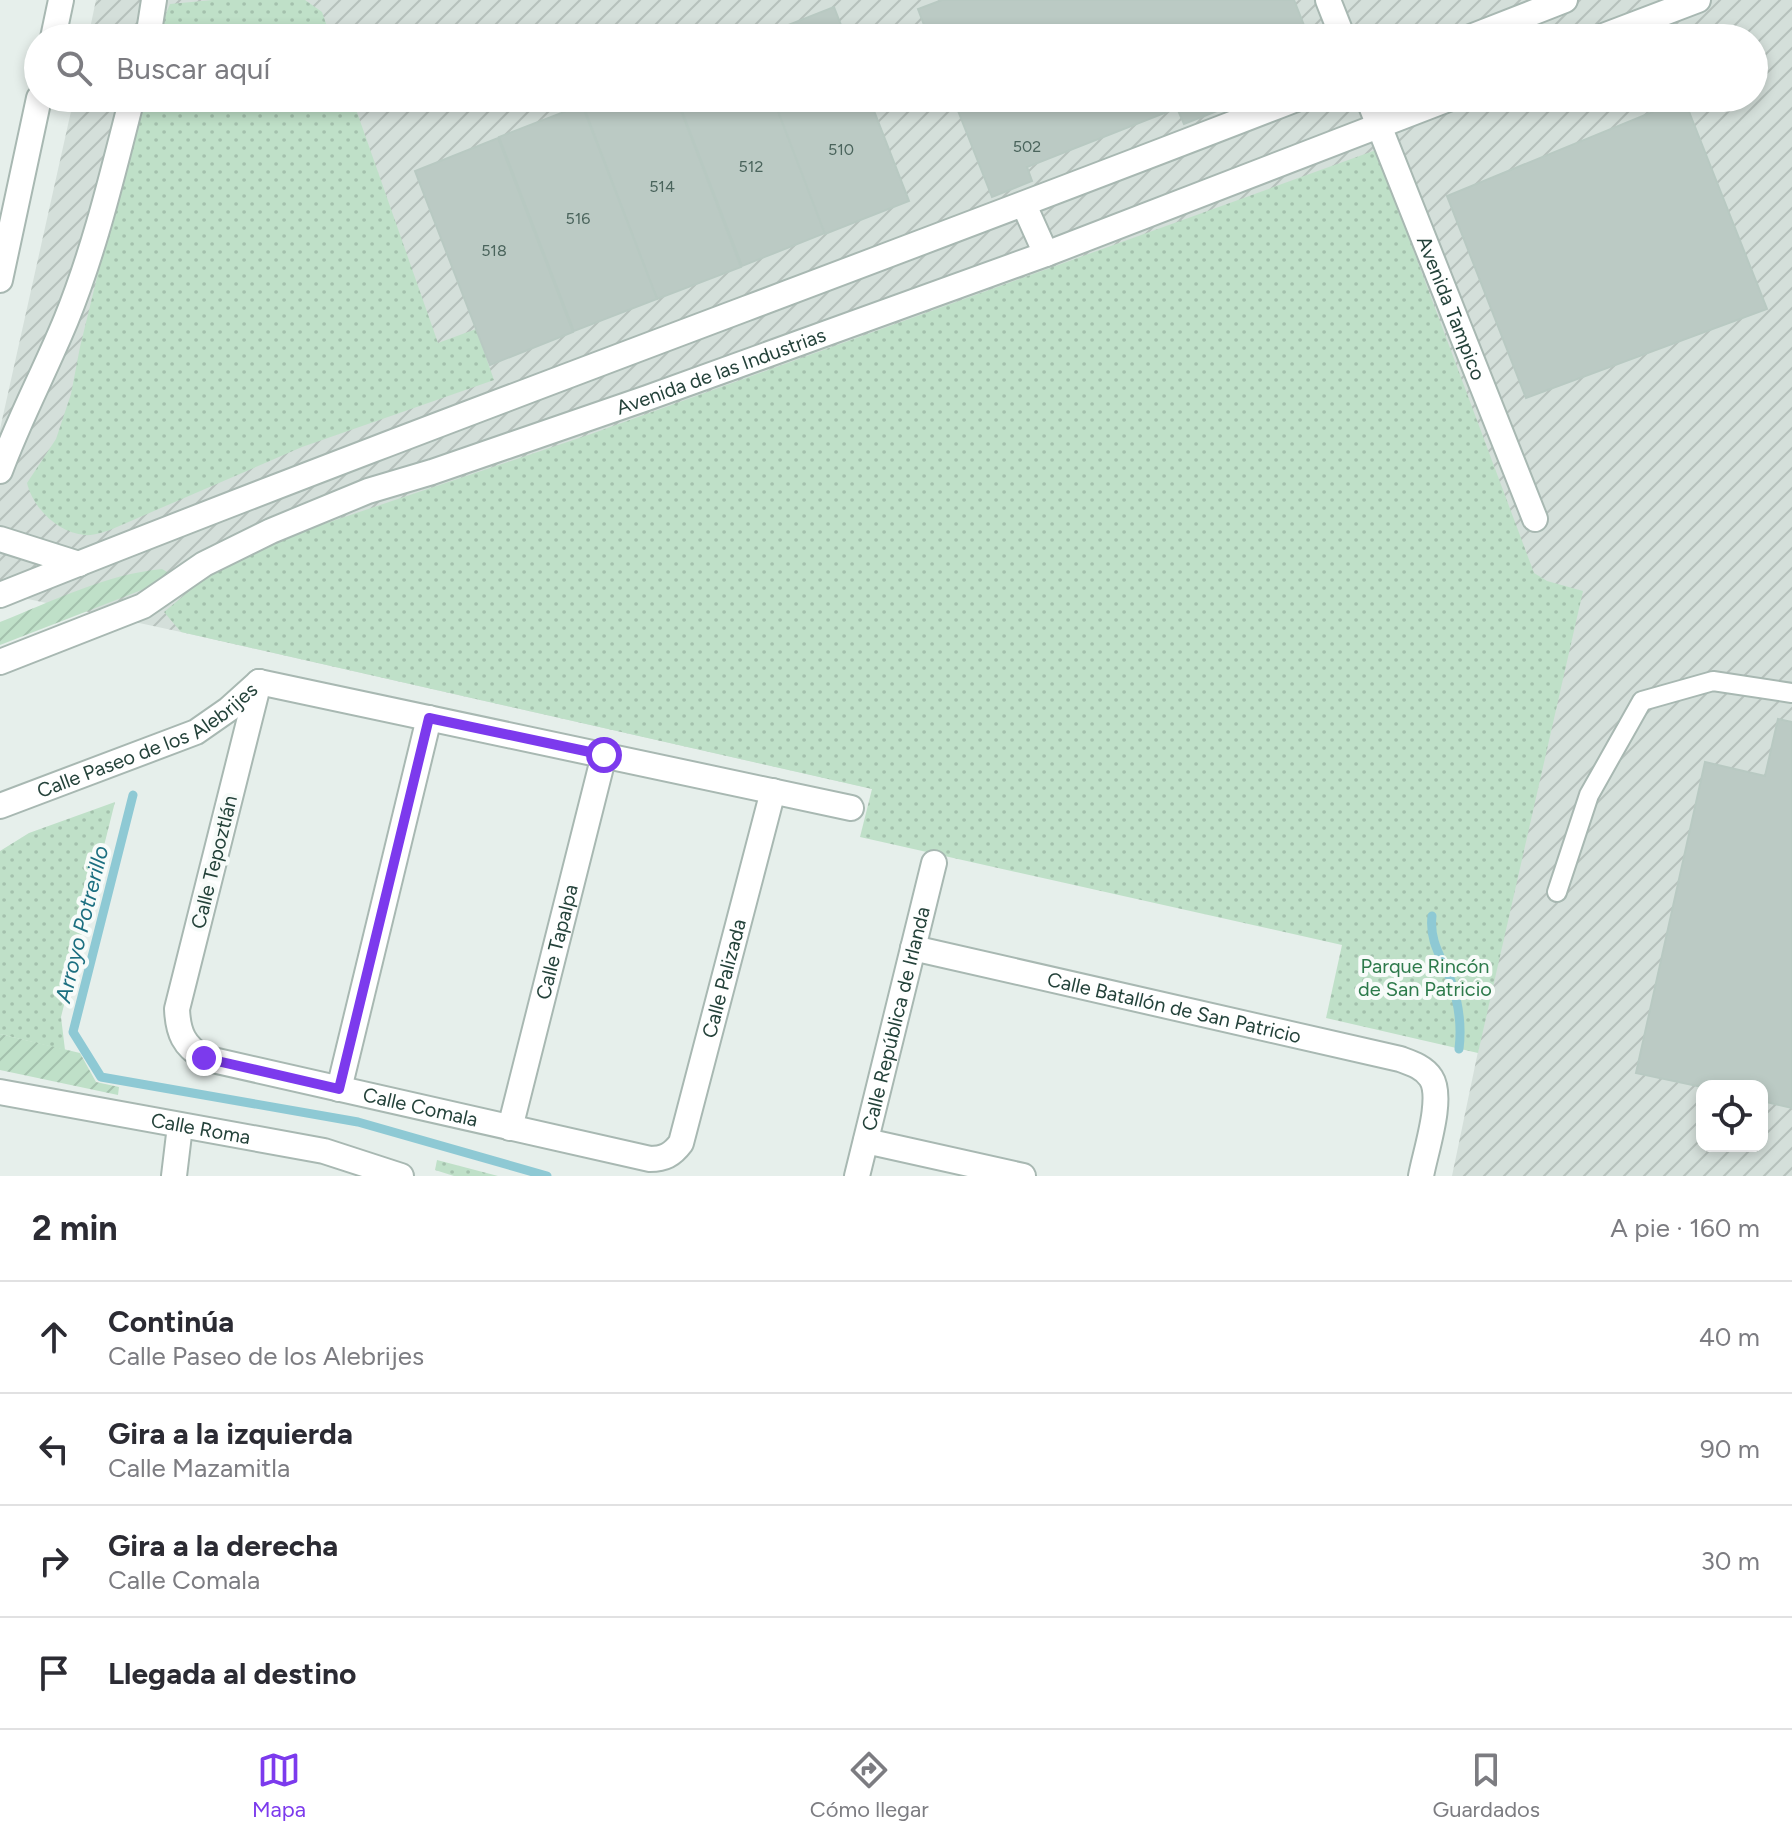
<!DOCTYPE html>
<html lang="es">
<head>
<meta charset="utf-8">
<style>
	body { margin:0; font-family:Figtree,sans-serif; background:#f2f2f3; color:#2b2b33 }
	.controls { position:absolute; right:24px; bottom:24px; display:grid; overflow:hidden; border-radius:16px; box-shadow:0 4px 12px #0003 }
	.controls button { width:72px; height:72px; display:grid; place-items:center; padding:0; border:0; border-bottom:2px solid #e1e1e2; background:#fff; color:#2b2b33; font:40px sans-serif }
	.stop { position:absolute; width:24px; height:24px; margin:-18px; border:6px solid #7c3aed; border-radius:50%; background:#fff }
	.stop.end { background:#7c3aed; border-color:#fff; box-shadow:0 2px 8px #0008 }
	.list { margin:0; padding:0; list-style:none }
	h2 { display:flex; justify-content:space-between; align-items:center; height:104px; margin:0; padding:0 32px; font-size:34px }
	h2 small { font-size:26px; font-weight:400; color:#7c7c81 }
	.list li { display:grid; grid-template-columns:52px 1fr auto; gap:24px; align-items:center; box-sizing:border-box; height:112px; padding:0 32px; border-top:2px solid #e1e1e2 }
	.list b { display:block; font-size:30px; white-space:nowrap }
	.list p { margin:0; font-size:26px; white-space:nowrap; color:#7c7c81 }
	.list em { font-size:26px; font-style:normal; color:#7c7c81 }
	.icon { flex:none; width:44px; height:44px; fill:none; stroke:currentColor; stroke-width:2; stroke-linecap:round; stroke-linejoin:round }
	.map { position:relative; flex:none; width:1792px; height:1176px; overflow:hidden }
	.search { position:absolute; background:#fff; box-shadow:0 4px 12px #0003; left:24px; right:24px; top:24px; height:88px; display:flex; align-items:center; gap:20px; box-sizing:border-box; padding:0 28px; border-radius:44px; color:#7c7c81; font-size:30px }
	.sheet { height:552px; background:#fff }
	nav { display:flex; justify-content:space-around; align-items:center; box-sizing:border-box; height:112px; border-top:2px solid #e1e1e2; background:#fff; font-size:22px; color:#7c7c81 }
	nav a { display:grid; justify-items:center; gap:4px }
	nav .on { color:#7c3aed }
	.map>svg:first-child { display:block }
	.industrial { fill:url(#industrial-furrows); fill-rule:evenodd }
	.grass { fill:url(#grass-dots) }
	.garden { fill:url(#garden-furrows) }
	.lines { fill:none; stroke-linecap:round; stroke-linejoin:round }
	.stream { stroke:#8ec9d4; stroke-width:9 }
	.building { fill:#bbcac4; stroke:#b8c9c2; stroke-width:2 }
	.lane-casing { stroke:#a8b8b2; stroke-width:22 }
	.street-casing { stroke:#a8b8b2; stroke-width:28 }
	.lane { stroke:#fff; stroke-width:18 }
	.street { stroke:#fff; stroke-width:24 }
	.route { stroke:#7c3aed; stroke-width:10 }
	.labels { text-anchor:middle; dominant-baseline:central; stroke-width:8; stroke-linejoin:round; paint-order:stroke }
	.number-label { font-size:16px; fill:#4a645c }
	.street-label { font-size:20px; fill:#24423a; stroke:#f7fbf9 }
	.park-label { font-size:20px; fill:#2d7a4b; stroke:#f7fbf9 }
	.water-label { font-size:22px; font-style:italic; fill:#1c6f80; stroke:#f7fbf9 }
</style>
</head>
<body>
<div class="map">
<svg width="1792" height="1176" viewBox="0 0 1792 1176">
	<defs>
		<pattern id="industrial-furrows" width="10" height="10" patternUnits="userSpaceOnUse" patternTransform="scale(2)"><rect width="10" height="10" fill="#d4dfda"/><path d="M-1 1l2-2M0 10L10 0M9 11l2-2" fill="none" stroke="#b6c1bc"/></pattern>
		<pattern id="grass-dots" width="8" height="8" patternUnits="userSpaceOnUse" patternTransform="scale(2)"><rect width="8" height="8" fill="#bfe0c8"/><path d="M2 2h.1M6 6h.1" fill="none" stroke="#a4c1ad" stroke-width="1.8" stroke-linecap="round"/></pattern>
		<pattern id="garden-furrows" width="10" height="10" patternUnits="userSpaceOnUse" patternTransform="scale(2)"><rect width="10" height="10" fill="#bfe0c8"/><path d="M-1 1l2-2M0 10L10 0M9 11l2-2" fill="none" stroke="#a4c1ad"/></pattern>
	</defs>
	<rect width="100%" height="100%" fill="#e6efeb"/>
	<path class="industrial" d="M96,0H1792V1176H1452L1503,932L181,632L0,593V429L74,98H1754V38H88ZM1702,1086H1762V1146H1702Z"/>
	<g class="grass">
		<path d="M213,0H305L322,12L331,38H156L170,4Z"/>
		<path d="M141,98H352L438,343L476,329L494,380L302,447L110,530C103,532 93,536 85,535C58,533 33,508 27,483L56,439L71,394L80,347Z"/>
		<path d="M1376,150L1534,573L1547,581L1583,591L1478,1053L1326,1018L1342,945L860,837L872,789L181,632L164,612L215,570L291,535L591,434Z"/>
		<path d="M115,802L61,1017L65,1050L0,1034V851L29,833Z"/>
		<path d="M437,1160L498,1176H454L435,1170Z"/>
	</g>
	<g class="garden">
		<path d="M162,569L167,572L166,575L152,586L0,645V622C51,602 106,574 162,569Z"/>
		<path d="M0,1034L80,1053L96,1082L119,1087L118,1095L0,1070Z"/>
	</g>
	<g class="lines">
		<g class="stream">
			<path d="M133,795L73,1032L101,1077L358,1122L547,1176"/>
			<path d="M1432,916C1429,942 1442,958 1451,981C1459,1004 1462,1025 1459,1049"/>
		</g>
	</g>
	<g class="building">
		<path d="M942,0H1294L1309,38H929L918,9Z"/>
		<path d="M834,7L846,38H755Z"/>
		<path d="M600,98H676L741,267L657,299L583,105Z"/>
		<path d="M677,98H773L825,233L742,266Z"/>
		<path d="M773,98H869L909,201L825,234Z"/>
		<path d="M953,98H1250L1184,124L1177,108L1027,167L1032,181L992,197Z"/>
		<path d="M1684,99L1767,309L1526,398L1447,196Z"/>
		<path d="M582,105L657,299L574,331L499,137Z"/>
		<path d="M498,138L573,332L490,365L415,171Z"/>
		<path d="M1778,719L1792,722V1108L1762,1101V1086L1702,1087L1636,1073L1705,762L1765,776Z"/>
	</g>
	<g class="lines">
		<g class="lane-casing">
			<path id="lane" d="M1557,892L1589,795L1642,701L1713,681L1792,693"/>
		</g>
		<g class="street-casing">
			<g id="street">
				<path d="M1328,0L1343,38"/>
				<path d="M53,38L61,0"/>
				<path d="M148,38L154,0"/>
				<path d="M1468,38L1565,0"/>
				<path d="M1598,38L1698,0"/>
				<path id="s1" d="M1368,98L1535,519"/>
				<path d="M1024,205L1046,254"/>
				<path d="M0,280L39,98"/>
				<path d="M0,471C19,419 45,371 66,320C95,249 113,172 132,98"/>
				<path d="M0,539L79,564"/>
				<path d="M0,595C431,423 867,266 1299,98"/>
				<path id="s2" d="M0,662L143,606L204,564L271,531L368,491L432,472L647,398L1046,254L1451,98"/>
				<path id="s3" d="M259,682L177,1009C178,1033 184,1046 204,1058L650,1159C664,1159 672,1155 681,1143L773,791"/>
				<path d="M259,682L851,808"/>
				<path id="s4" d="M0,806L196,732L229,709L259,682"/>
				<path id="s5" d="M913,948L1400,1059C1411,1063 1424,1067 1431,1078C1444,1098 1425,1153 1421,1176"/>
				<path d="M339,1089L429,718"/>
				<path id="s6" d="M0,1092L324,1151L401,1176"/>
				<path id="s7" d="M510,1128L604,755"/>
				<path d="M866,1141L1023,1176"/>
				<path d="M174,1176L180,1126"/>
				<path id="s8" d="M857,1176L934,863"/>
			</g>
		</g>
		<use href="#lane" class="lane"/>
		<use href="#street" class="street"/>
	</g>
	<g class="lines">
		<path class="route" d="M204,1058L339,1089L429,718L604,755"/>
	</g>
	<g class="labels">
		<g class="number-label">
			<text x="1027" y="146">502</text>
			<text x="841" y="149">510</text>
			<text x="751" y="166">512</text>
			<text x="662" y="186">514</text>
			<text x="578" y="218">516</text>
			<text x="494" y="250">518</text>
		</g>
		<g class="street-label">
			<text stroke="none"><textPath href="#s1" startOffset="226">Avenida Tampico</textPath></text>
			<text stroke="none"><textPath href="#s2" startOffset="780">Avenida de las Industrias</textPath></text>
			<text stroke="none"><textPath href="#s4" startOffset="162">Calle Paseo de los Alebrijes</textPath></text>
			<text transform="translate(214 862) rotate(-76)">Calle Tepoztlán</text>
			<text stroke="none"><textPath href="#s7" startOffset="192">Calle Tapalpa</textPath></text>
			<text stroke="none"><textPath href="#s3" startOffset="1060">Calle Palizada</textPath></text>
			<text stroke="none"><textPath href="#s5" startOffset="268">Calle Batallón de San Patricio</textPath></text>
			<text stroke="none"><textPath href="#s8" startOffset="162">Calle República de Irlanda</textPath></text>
			<text stroke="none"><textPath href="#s3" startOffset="618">Calle Comala</textPath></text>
			<text stroke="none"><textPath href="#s6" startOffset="204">Calle Roma</textPath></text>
		</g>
		<g class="park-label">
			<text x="1425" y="966">Parque Rincón<tspan x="1425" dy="23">de San Patricio</tspan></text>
		</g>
		<g class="water-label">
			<text transform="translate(82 924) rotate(-76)">Arroyo Potrerillo</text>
		</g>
	</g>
</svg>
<div class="controls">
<button><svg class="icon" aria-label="locate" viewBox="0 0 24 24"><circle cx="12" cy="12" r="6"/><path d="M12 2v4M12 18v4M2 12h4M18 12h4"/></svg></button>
</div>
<div class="stop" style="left:604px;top:755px"></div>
<div class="stop end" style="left:204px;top:1058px"></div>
<div class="search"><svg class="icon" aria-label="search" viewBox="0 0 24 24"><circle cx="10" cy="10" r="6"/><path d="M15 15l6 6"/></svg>Buscar aquí</div>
</div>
<section class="sheet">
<h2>2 min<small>A pie · 160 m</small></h2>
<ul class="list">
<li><svg class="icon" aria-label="ahead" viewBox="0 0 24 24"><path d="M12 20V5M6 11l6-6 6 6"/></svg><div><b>Continúa</b><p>Calle Paseo de los Alebrijes</p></div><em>40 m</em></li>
<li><svg class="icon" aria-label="left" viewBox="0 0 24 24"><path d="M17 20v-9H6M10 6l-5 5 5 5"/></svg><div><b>Gira a la izquierda</b><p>Calle Mazamitla</p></div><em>90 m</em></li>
<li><svg class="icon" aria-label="right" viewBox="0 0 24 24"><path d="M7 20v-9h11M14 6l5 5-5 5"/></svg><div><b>Gira a la derecha</b><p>Calle Comala</p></div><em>30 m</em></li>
<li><svg class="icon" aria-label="arrive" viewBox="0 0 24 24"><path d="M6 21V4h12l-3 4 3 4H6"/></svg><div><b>Llegada al destino</b></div></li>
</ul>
</section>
<nav>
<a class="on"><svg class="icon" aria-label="map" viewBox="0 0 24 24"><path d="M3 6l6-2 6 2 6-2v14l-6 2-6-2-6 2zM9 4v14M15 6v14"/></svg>Mapa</a>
<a><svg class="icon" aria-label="directions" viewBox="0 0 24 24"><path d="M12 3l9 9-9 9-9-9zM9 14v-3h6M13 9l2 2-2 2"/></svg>Cómo llegar</a>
<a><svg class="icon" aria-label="saved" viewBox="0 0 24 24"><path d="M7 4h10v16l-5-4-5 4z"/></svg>Guardados</a>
</nav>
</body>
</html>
